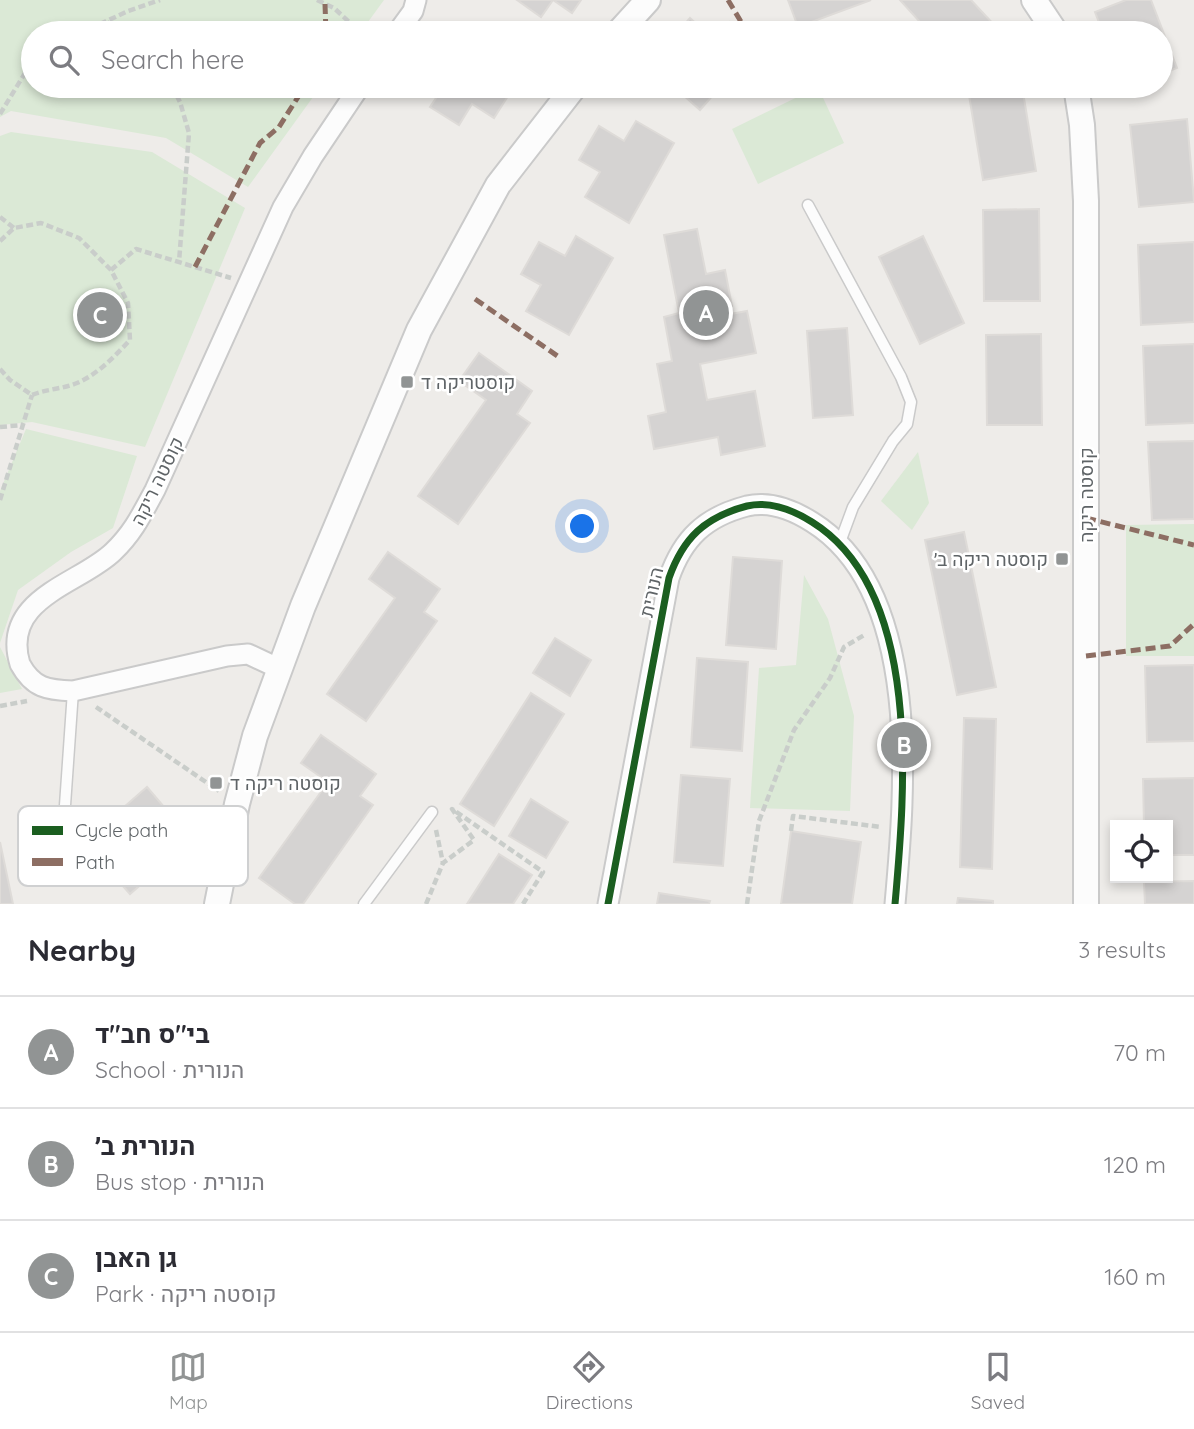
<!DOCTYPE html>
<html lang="en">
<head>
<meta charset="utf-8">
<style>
	body { margin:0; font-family:Quicksand,Heebo,sans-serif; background:#f2f2f3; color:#2b2b33 }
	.controls { position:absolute; right:21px; bottom:21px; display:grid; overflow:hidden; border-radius:0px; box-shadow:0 4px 10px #0003 }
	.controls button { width:63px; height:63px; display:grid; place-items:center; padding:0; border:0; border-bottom:2px solid #e1e1e2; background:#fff; color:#2b2b33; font:35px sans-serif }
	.you { position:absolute; left:583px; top:527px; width:24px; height:24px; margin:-18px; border:5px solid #fff; border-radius:50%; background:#1a73e8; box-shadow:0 0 0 10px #1a73e833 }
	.badge { display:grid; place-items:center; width:46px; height:46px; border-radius:50%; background:#919494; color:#fff; font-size:23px; font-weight:700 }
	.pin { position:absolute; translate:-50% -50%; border:4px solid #fff; box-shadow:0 2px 7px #0006 }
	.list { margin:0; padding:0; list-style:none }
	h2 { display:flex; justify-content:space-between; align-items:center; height:91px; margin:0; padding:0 28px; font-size:30px }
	h2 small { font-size:23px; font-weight:400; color:#7c7c81 }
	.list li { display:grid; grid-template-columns:46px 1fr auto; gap:21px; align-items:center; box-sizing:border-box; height:112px; padding:0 28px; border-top:2px solid #e1e1e2 }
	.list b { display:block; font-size:26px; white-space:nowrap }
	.list p { margin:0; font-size:23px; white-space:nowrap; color:#7c7c81 }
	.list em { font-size:23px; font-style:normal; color:#7c7c81 }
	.icon { flex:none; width:38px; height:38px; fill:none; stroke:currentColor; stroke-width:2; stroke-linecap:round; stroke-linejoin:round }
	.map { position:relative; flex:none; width:1194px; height:904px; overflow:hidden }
	.search { position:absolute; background:#fff; box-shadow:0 4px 10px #0003; left:21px; right:21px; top:21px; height:77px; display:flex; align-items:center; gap:18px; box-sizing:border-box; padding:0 24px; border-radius:38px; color:#7c7c81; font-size:26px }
	.sheet { height:427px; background:#fff }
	nav { display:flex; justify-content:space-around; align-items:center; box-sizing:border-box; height:98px; border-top:2px solid #e1e1e2; background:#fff; font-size:19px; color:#7c7c81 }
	nav a { display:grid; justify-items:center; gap:4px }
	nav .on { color:#919494 }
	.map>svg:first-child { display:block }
	.green { fill:#dbe9d6 }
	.building { fill:#d5d3d2; stroke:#dedbd8; stroke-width:2 }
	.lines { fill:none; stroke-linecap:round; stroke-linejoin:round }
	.service-casing { stroke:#cacaca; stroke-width:13 }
	.minor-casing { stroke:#cacaca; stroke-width:23 }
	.tertiary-casing { stroke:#cacaca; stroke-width:28 }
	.path { stroke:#c9cdca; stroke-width:4.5; stroke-dasharray:7 3.5; stroke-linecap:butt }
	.service { stroke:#fcfcfc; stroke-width:10 }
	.minor { stroke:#fcfcfc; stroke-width:19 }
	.tertiary { stroke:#fcfcfc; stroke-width:24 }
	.quiet { stroke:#8d6e63; stroke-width:5; stroke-dasharray:10 5; stroke-linecap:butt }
	.cycleway-casing { stroke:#fff; stroke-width:11 }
	.cycleway { stroke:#1b5e20; stroke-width:7 }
	.poi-dot { fill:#919494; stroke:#fff; stroke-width:2.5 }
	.labels { text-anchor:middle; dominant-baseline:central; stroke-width:5; stroke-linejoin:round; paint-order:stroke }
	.poi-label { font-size:19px; fill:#5f6467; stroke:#fff; text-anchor:start }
	.street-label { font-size:19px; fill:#5f6467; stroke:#fff }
	.key { fill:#fff; stroke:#cfd0d1; stroke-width:2 }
	.key-label { font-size:19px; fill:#5f6467 }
</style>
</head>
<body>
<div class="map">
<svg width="1194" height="904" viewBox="0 0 1194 904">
	<rect width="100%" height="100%" fill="#eeece9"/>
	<g class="green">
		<path d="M0,0H384L360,33H33V86H321L248,187L166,138L11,111L0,117Z"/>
		<path d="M818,87L844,143L758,184L732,129Z"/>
		<path d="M11,132L152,152L245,208L145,447L32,422L0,425V136Z"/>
		<path d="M26,429L137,456L113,528L71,552L18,590L0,643V491Z"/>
		<path d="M918,452L929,503L912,530L881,501Z"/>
		<path d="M1194,524V656H1126V525Z"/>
		<path d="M804,575L828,619L854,716L850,811L750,808L759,668L796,665Z"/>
		<path d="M0,647L22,689L0,693Z"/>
	</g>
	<g class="building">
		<path d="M517,0H581L572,13L553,0L541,17Z"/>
		<path d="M788,0H871L798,27Z"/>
		<path d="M900,0H971L997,28L992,33H930Z"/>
		<path d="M1126,0H1151L1177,68L1161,74V33H1103L1095,12Z"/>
		<path d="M690,18L706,33H677Z"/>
		<path d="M730,22L743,33H720Z"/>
		<path d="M423,86H498L510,93L494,118L472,104L459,125L430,107L438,95Z"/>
		<path d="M673,86H721L700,110Z"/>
		<path d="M989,86H1022L1036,171L983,180L968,89Z"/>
		<path d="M1187,119L1194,202L1139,207L1130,125Z"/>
		<path d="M636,121L674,143L629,223L585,197L600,172L579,160L599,126L624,141Z"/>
		<path d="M1039,209L1040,301H984L983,210Z"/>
		<path d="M697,229L706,274L725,270L732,306L707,311L709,318L747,311L756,353L700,364L707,400L755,391L765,446L721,455L718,437L654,449L648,416L666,412L657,364L672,361L664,317L679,313L664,235Z"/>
		<path d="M576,236L613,258L569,335L526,311L541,285L521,274L539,242L565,256Z"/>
		<path d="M923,236L964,323L920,344L879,257Z"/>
		<path d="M1194,242V322L1141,325L1138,245Z"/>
		<path d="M847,328L853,415L813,418L807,331Z"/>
		<path d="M1041,334L1042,425H987L986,335Z"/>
		<path d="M1194,344V423L1146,425L1143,346Z"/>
		<path d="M479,353L532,391L517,414L530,423L458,524L418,496L486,400L459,381Z"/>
		<path d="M1194,441V519L1152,520L1148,442Z"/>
		<path d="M964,532L996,687L957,695L925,540Z"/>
		<path d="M388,552L440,589L424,612L437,621L366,721L327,694L395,598L369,579Z"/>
		<path d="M733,557L782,561L776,649L726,645Z"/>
		<path d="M555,638L591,660L570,696L533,673Z"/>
		<path d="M697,658L748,662L742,751L691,747Z"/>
		<path d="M1194,665V741L1147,742L1145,666Z"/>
		<path d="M531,693L564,714L494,826L460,804Z"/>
		<path d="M964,718L996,719L992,869L960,867Z"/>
		<path d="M321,735L376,774L360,796L373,805L303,904H295L259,878L328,782L301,763Z"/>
		<path d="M681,775L730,779L723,866L674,862Z"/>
		<path d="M1194,778V855H1168V825H1144L1143,779Z"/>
		<path d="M147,787L192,840L130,894L99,859L131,831L116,814Z"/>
		<path d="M531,799L568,822L546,858L509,836Z"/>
		<path d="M791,831L861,842L852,904H781Z"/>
		<path d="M0,842L13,904H0Z"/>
		<path d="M499,854L532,875L513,904H467Z"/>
		<path d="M1194,881V904H1145L1144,882Z"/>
		<path d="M659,893L710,901L709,904H657Z"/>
		<path d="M958,898L993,901V904H957Z"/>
	</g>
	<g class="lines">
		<g class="service-casing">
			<g id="service">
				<path d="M808,205L901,377L911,402L907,424L893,441L853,507L839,545"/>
				<path d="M62,848L73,691"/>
				<path d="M364,904L432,812"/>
			</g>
		</g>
		<g class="minor-casing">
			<g id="minor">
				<path d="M397,33L413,11L416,0"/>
				<path d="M280,669L248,654L227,656L73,691C47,690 33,688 20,664C0,598 80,584 113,552C133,533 142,514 155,490L283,207L313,156L360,86"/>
				<path d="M608,904L669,578C683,538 705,517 747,506C769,501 793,510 812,522C923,591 905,792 895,904"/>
			</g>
		</g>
		<g class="tertiary-casing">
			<g id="tertiary">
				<path d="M1034,0L1056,33"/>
				<path d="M618,33L648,0"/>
				<path d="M1076,86L1082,125L1086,201V904"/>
				<path d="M217,904L237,804L255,736L303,606L419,330L498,185L575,86"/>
			</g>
		</g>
		<g class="path">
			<path d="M317,0L334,8L361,33"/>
			<path d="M107,22L119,33"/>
			<path d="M81,33L128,11L160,0"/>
			<path d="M172,86L180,102L189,133L179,262"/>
			<path d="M0,114L33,60"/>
			<path d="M0,217L14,228"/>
			<path d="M0,241L14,228L41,223L79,238L111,270L128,303L130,340C114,357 98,374 77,383C63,389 46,389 32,395"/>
			<path d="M111,270L136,249L231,278"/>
			<path d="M0,369L10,380L32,395"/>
			<path d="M0,427L23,425"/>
			<path d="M0,500L32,395"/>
			<path d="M0,706L27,701"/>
			<path d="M96,707L219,791"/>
			<path d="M436,830L443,863L474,840L452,809L543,872L523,904"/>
			<path d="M791,831L793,816L881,827"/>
			<path d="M426,904L443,863"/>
			<path d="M747,904L759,821L794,730L830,678L844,647L866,634"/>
		</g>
		<use href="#service" class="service"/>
		<use href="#minor" class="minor"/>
		<use href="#tertiary" class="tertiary"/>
		<g class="quiet">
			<path d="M728,0L743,25"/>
			<path d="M325,4L326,33"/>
			<path d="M195,267L260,143L279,127L305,86"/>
			<path d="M475,299L559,357"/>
			<path d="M1086,518L1194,545"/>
			<path d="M1086,656L1170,646L1194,624"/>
		</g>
		<g class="cycleway-casing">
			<path id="cycleway" d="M608,904L669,578C683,538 705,517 747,506C769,501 793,510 812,522C923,591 905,792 895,904"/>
		</g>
		<use href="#cycleway" class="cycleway"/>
	</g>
	<g class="poi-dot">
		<rect x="400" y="375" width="14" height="14" rx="3.5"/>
		<rect x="1055" y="552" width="14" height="14" rx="3.5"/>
		<rect x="209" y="776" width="14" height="14" rx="3.5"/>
	</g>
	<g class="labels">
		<g class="poi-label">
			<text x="421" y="382">קוסטריקה ד</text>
			<text x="1048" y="559" text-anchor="end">קוסטה ריקה ב׳</text>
			<text x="230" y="783">קוסטה ריקה ד</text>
		</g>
		<g class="street-label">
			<text transform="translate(157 481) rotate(-64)">קוסטה ריקה</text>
			<text transform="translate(1086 495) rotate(-90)">קוסטה ריקה</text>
			<text transform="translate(651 592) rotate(-77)">הנורית</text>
		</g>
	</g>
	<rect x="18" y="806" width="230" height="80" rx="10" class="key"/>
	<rect x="32" y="826" width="31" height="9" fill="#1b5e20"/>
	<rect x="32" y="858" width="31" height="8" fill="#8d6e63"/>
	<g class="key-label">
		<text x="75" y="837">Cycle path</text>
		<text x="75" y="869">Path</text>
	</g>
</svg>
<div class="controls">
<button><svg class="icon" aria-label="locate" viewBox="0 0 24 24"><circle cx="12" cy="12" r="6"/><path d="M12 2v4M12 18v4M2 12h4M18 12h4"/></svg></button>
</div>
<div class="you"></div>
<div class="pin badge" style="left:706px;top:313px">A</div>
<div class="pin badge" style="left:904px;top:745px">B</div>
<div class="pin badge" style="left:100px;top:315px">C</div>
<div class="search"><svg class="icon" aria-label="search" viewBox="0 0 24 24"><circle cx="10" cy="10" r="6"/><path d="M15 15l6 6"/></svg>Search here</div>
</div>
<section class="sheet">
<h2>Nearby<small>3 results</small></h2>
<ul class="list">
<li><span class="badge">A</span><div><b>בי&quot;ס חב&quot;ד</b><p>School · הנורית</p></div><em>70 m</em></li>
<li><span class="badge">B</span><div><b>הנורית ב׳</b><p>Bus stop · הנורית</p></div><em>120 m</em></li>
<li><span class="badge">C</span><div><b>גן האבן</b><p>Park · קוסטה ריקה</p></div><em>160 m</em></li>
</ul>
</section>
<nav>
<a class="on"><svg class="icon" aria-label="map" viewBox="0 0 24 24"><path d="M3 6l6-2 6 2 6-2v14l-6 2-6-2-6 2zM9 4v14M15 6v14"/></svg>Map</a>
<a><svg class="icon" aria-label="directions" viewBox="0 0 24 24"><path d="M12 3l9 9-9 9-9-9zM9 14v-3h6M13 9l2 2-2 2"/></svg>Directions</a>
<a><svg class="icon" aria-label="saved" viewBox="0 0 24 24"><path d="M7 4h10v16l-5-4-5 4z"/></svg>Saved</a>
</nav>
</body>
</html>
